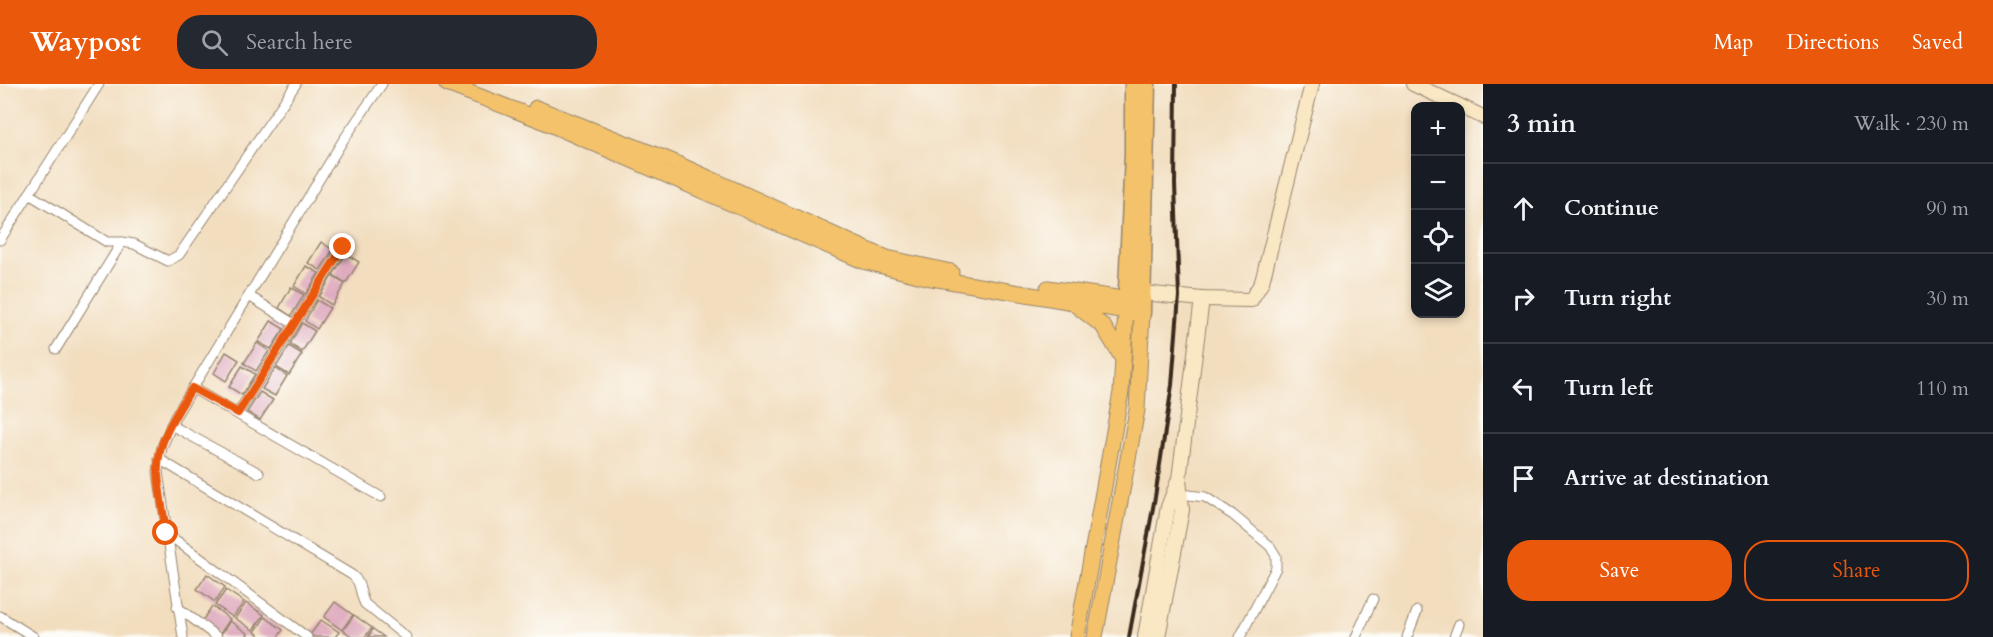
<!DOCTYPE html>
<html lang="en">
<head>
<meta charset="utf-8">
<style>
	body { margin:0; font-family:Cardo,serif; background:#242831; color:#f1f3f6 }
	.controls { position:absolute; right:18px; top:18px; display:grid; overflow:hidden; border-radius:12px; box-shadow:0 3px 9px #0003 }
	.controls button { width:54px; height:54px; display:grid; place-items:center; padding:0; border:0; border-bottom:2px solid #363941; background:#171b24; color:#f1f3f6; font:30px sans-serif }
	.stop { position:absolute; width:18px; height:18px; margin:-14px; border:4px solid #ea580c; border-radius:50%; background:#fff }
	.stop.end { background:#ea580c; border-color:#fff; box-shadow:0 2px 6px #0008 }
	.list { margin:0; padding:0; list-style:none }
	h2 { display:flex; justify-content:space-between; align-items:center; height:78px; margin:0; padding:0 24px; font-size:26px }
	h2 small { font-size:20px; font-weight:400; color:#9ea1a6 }
	.list li { display:grid; grid-template-columns:39px 1fr auto; gap:18px; align-items:center; box-sizing:border-box; height:90px; padding:0 24px; border-top:2px solid #363941 }
	.list b { display:block; font-size:22px; white-space:nowrap }
	.list em { font-size:20px; font-style:normal; color:#9ea1a6 }
	.actions { display:flex; gap:12px; padding:18px 24px }
	.actions a { flex:1; padding:14px 0; border:2px solid #ea580c; border-radius:24px; text-align:center; font-size:21px; color:#ea580c }
	.actions .main { background:#ea580c; color:#fff }
	.icon { flex:none; width:33px; height:33px; fill:none; stroke:currentColor; stroke-width:2; stroke-linecap:round; stroke-linejoin:round }
	.map { position:relative; flex:none; width:1483px; height:553px; overflow:hidden }
	header { display:flex; align-items:center; gap:36px; box-sizing:border-box; height:84px; padding:0 30px; background:#ea580c; color:#fff }
	header strong { font-size:28px }
	nav { display:flex; gap:33px; margin-inline-start:auto; font-size:21px }
	.search { width:420px; height:54px; background:#242831; display:flex; align-items:center; gap:15px; box-sizing:border-box; padding:0 21px; border-radius:24px; color:#9ea1a6; font-size:22px }
	main { display:flex }
	aside { flex:1; background:#171b24 }
	.map>svg:first-child { display:block }
	.building { fill:#dfabbf }
	.lines { fill:none; stroke-linecap:round; stroke-linejoin:round }
	.street-casing { stroke:#96846e; stroke-width:11 }
	.secondary-casing { stroke:#96846e; stroke-width:16 }
	.primary-casing { stroke:#96846e; stroke-width:17 }
	.highway-casing { stroke:#96846e; stroke-width:19 }
	.street { stroke:#fff; stroke-width:9 }
	.secondary { stroke:#fae7c3; stroke-width:14 }
	.primary { stroke:#f3c26a; stroke-width:15 }
	.highway { stroke:#f3c26a; stroke-width:16 }
	.rail { stroke:#3b2a1e; stroke-width:4 }
	.route { stroke:#ea580c; stroke-width:8 }
</style>
</head>
<body>
<header>
<strong>Waypost</strong>
<div class="search"><svg class="icon" aria-label="search" viewBox="0 0 24 24"><circle cx="10" cy="10" r="6"/><path d="M15 15l6 6"/></svg>Search here</div>
<nav><a>Map</a><a>Directions</a><a>Saved</a></nav>
</header>
<main>
<div class="map">
<svg width="1483" height="553" viewBox="0 0 1483 553">
	<rect width="100%" height="100%" fill="#fdfcf7"/>
	<filter id="ink" filterUnits="userSpaceOnUse"><feTurbulence type="fractalNoise" baseFrequency=".0167" numOctaves="2"/><feDisplacementMap in="SourceGraphic" scale="12" xChannelSelector="R" yChannelSelector="G"/><feConvolveMatrix kernelMatrix="1 2 1 2 8 2 1 2 1" color-interpolation-filters="sRGB"/></filter>
	<filter id="wash" filterUnits="userSpaceOnUse"><feTurbulence type="fractalNoise" baseFrequency=".008" numOctaves="4" result="noise"/><feDisplacementMap in="SourceGraphic" scale="24" xChannelSelector="R" yChannelSelector="G"/><feGaussianBlur stdDeviation="1.35" result="paint"/><feColorMatrix in="noise" values="0 0 0 0 0 0 0 0 0 0 0 0 0 0 0 0 0 1.4 0 .05"/><feComposite in="paint" operator="in"/></filter>
	<g filter="url(#wash)">
		<rect width="100%" height="100%" fill="#f2ddbe"/>
		<g id="blocks">
			<g class="building">
				<path d="M321,158L333,166L320,186L308,179Z"/>
				<path d="M346,170L359,178L346,199L333,191Z"/>
				<path d="M306,182L319,189L306,210L294,202Z"/>
				<path d="M332,192L345,200L332,221L319,213Z"/>
				<path d="M291,203L304,211L291,232L279,224Z"/>
				<path d="M317,216L330,224L317,245L305,237Z"/>
				<path d="M271,237L284,245L271,265L258,258Z"/>
				<path d="M302,239L315,247L302,268L290,260Z"/>
				<path d="M257,259L269,267L256,287L244,279Z"/>
				<path d="M289,262L302,270L289,291L276,283Z"/>
				<path d="M226,268L239,276L226,297L214,289Z"/>
				<path d="M242,282L255,290L242,311L229,303Z"/>
				<path d="M275,284L287,292L275,312L262,305Z"/>
				<path d="M260,308L273,316L260,336L247,328Z"/>
				<path d="M207,490L225,503L215,518L197,505Z"/>
				<path d="M226,506L244,518L233,533L215,521Z"/>
				<path d="M335,518L353,531L342,546L324,533Z"/>
				<path d="M246,519L264,531L253,546L235,534Z"/>
				<path d="M212,522L230,535L220,550L202,537Z"/>
				<path d="M354,531L372,544L365,553H353L343,546Z"/>
				<path d="M265,533L283,546L278,553H262L255,548Z"/>
				<path d="M321,536L339,548L335,553H314L310,551Z"/>
				<path d="M230,537L248,550L246,553H219Z"/>
				<path d="M373,545L384,553H368Z"/>
			</g>
		</g>
	</g>
	<g filter="url(#ink)">
		<use href="#blocks" fill-opacity="0" stroke="#96846e" stroke-width="1.5"/>
		<g class="lines">
			<g class="street-casing">
				<g id="street">
					<path d="M29,110L107,158H122L56,265"/>
					<path d="M0,156L99,0"/>
					<path d="M122,158L134,160L168,177L179,171L296,0"/>
					<path d="M249,212L294,240"/>
					<path d="M192,304L381,413"/>
					<path d="M238,329L343,163"/>
					<path d="M171,341L259,389"/>
					<path d="M159,375L352,491C362,499 359,509 365,520L406,553"/>
					<path d="M1181,410L1205,413L1233,431L1270,462L1276,472V484L1240,553"/>
					<path d="M166,449L307,553"/>
					<path d="M177,523L217,553"/>
					<path d="M0,532L34,553"/>
					<path d="M183,553L158,388L162,363L175,333L342,58L382,0"/>
					<path d="M1356,553L1373,515"/>
					<path d="M1407,553L1417,527"/>
					<path d="M1454,553L1459,540"/>
				</g>
			</g>
			<g class="secondary-casing">
				<g id="secondary">
					<path d="M1413,0L1483,33"/>
					<path d="M1143,209L1202,215L1251,216L1262,198L1312,0"/>
					<path d="M1145,553L1168,423L1178,397"/>
					<path d="M1158,553L1182,426L1179,395L1202,215"/>
				</g>
			</g>
			<g class="primary-casing">
				<g id="primary">
					<path d="M447,0L538,35L863,177L926,193L1126,227L1121,308L1077,553"/>
					<path d="M536,24L671,77L872,168L887,174L951,188"/>
					<path d="M1048,204L1137,217"/>
					<path d="M1077,222L1103,242L1123,275"/>
					<path d="M1095,553L1137,326L1142,229"/>
				</g>
			</g>
			<g class="highway-casing">
				<path id="highway" d="M1133,0V70L1126,227L1142,229L1147,0"/>
			</g>
			<use href="#street" class="street"/>
			<use href="#secondary" class="secondary"/>
			<use href="#primary" class="primary"/>
			<use href="#highway" class="highway"/>
			<path class="rail" d="M1129,553L1155,413L1172,301L1179,212L1175,100L1176,0"/>
		</g>
	</g>
	<g class="lines" filter="url(#ink)">
		<path class="route" d="M166,449C164,429 159,409 158,389C156,358 177,329 192,304L238,329L343,163"/>
	</g>
</svg>
<div class="controls">
<button>+</button>
<button>−</button>
<button><svg class="icon" aria-label="locate" viewBox="0 0 24 24"><circle cx="12" cy="12" r="6"/><path d="M12 2v4M12 18v4M2 12h4M18 12h4"/></svg></button>
<button><svg class="icon" aria-label="layers" viewBox="0 0 24 24"><path d="M12 4l9 5-9 5-9-5zM3 14l9 5 9-5"/></svg></button>
</div>
<div class="stop" style="left:166px;top:449px"></div>
<div class="stop end" style="left:343px;top:163px"></div>
</div>
<aside>
<h2>3 min<small>Walk · 230 m</small></h2>
<ul class="list">
<li><svg class="icon" aria-label="ahead" viewBox="0 0 24 24"><path d="M12 20V5M6 11l6-6 6 6"/></svg><div><b>Continue</b></div><em>90 m</em></li>
<li><svg class="icon" aria-label="right" viewBox="0 0 24 24"><path d="M7 20v-9h11M14 6l5 5-5 5"/></svg><div><b>Turn right</b></div><em>30 m</em></li>
<li><svg class="icon" aria-label="left" viewBox="0 0 24 24"><path d="M17 20v-9H6M10 6l-5 5 5 5"/></svg><div><b>Turn left</b></div><em>110 m</em></li>
<li><svg class="icon" aria-label="arrive" viewBox="0 0 24 24"><path d="M6 21V4h12l-3 4 3 4H6"/></svg><div><b>Arrive at destination</b></div></li>
</ul>
<div class="actions"><a class="main">Save</a><a>Share</a></div>
</aside>
</main>
</body>
</html>
